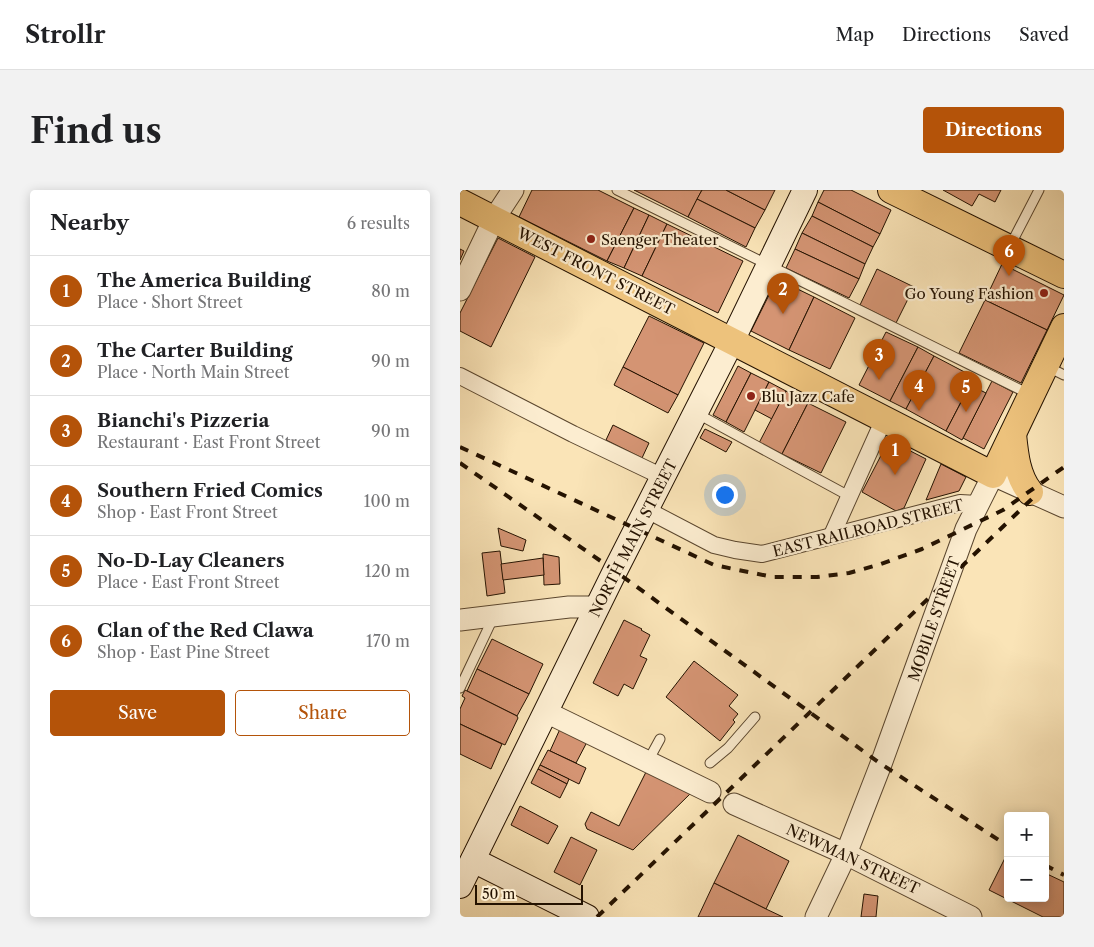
<!DOCTYPE html>
<html lang="en">
<head>
<meta charset="utf-8">
<style>
	body { margin:0; font-family:"Libre Caslon Text",serif; background:#f2f2f2; color:#202124 }
	.controls { position:absolute; right:15px; bottom:15px; display:grid; overflow:hidden; border-radius:5px; box-shadow:0 2px 12px #0003 }
	.controls button { width:45px; height:45px; display:grid; place-items:center; padding:0; border:0; border-bottom:1px solid #e0e0e0; background:#fff; color:#202124; font:25px sans-serif }
	.scale { position:absolute; left:15px; bottom:12px; width:108px; box-sizing:border-box; padding-left:5px; border:2px solid #241200; border-top:0; font-size:14px; line-height:18px; white-space:nowrap; color:#241200; -webkit-text-stroke:4px #fcedd0; paint-order:stroke }
	.you { position:absolute; left:264px; top:304px; width:18px; height:18px; margin:-12px; border:4px solid #fff; border-radius:50%; background:#1a73e8; box-shadow:0 0 0 8px #1a73e833 }
	.badge { display:grid; place-items:center; width:32px; height:32px; border-radius:50%; background:#b45309; color:#fff; font-size:16px; font-weight:700 }
	.pin { position:absolute; translate:-50% -41px; filter:drop-shadow(0 1px 2px #0008) }
	.pin::after { content:''; position:absolute; top:26px; width:18px; height:15px; background:inherit; clip-path:polygon(0 0,100% 0,50% 100%) }
	.list { margin:0; padding:0; list-style:none }
	h2 { display:flex; justify-content:space-between; align-items:center; height:65px; margin:0; padding:0 20px; font-size:21px }
	h2 small { font-size:16px; font-weight:400; color:#757577 }
	.list li { display:grid; grid-template-columns:32px 1fr auto; gap:15px; align-items:center; box-sizing:border-box; height:70px; padding:0 20px; border-top:1px solid #e0e0e0 }
	.list b { display:block; font-size:19px; white-space:nowrap }
	.list p { margin:0; font-size:16px; white-space:nowrap; color:#757577 }
	.list em { font-size:16px; font-style:normal; color:#757577 }
	.actions { display:flex; gap:10px; padding:15px 20px }
	.actions a { flex:1; padding:11px 0; border:1px solid #b45309; border-radius:5px; text-align:center; font-size:18px; color:#b45309 }
	.actions .main { background:#b45309; color:#fff }
	.map { position:relative; flex:none; width:604px; height:727px; overflow:hidden; border-radius:5px }
	header { display:flex; align-items:center; gap:30px; box-sizing:border-box; height:70px; padding:0 25px; background:#fff; border-bottom:1px solid #e0e0e0 }
	header strong { font-size:24px }
	nav { display:flex; gap:28px; margin-inline-start:auto; font-size:18px }
	.intro { display:flex; align-items:center; justify-content:space-between; box-sizing:border-box; height:120px; padding:0 30px }
	h1 { margin:0; font-size:35px }
	.button { padding:12px 22px; border-radius:5px; background:#b45309; color:#fff; font-size:18px; font-weight:700 }
	main { display:flex; gap:30px; padding:0 30px }
	aside { flex:1; background:#fff; border-radius:5px; box-shadow:0 2px 12px #0003 }
	.map>svg:first-child { display:block }
	.building { fill:#d49473; stroke:#241200 }
	.lines { fill:none; stroke-linecap:round; stroke-linejoin:round }
	.service-casing { stroke:#5a462e; stroke-width:11 }
	.minor-casing { stroke:#5a462e; stroke-width:18 }
	.tertiary-casing { stroke:#5a462e; stroke-width:23 }
	.secondary-casing { stroke:#241200; stroke-width:26 }
	.primary-casing { stroke:#241200; stroke-width:28 }
	.service { stroke:#fcedd0; stroke-width:9 }
	.minor { stroke:#fcedd0; stroke-width:16 }
	.tertiary { stroke:#fcedd0; stroke-width:21 }
	.secondary { stroke:#fcedd0; stroke-width:24 }
	.primary { stroke:#edc27c; stroke-width:26 }
	.rail { stroke:#241200; stroke-width:4; stroke-dasharray:9 9; stroke-linecap:butt }
	.poi-dot { fill:#8f2418; stroke:#fcedd0; stroke-width:2 }
	.labels { text-anchor:middle; dominant-baseline:central; stroke-width:4.5; stroke-linejoin:round; paint-order:stroke }
	.poi-label { font-size:15px; fill:#241200; stroke:#fcedd0; text-anchor:start }
	.street-label { font-size:15px; fill:#241200; stroke:#fcedd0 }
</style>
</head>
<body>
<header>
<strong>Strollr</strong>
<nav><a>Map</a><a>Directions</a><a>Saved</a></nav>
</header>
<div class="intro"><h1>Find us</h1><a class="button">Directions</a></div>
<main>
<aside>
<h2>Nearby<small>6 results</small></h2>
<ul class="list">
<li><span class="badge">1</span><div><b>The America Building</b><p>Place · Short Street</p></div><em>80 m</em></li>
<li><span class="badge">2</span><div><b>The Carter Building</b><p>Place · North Main Street</p></div><em>90 m</em></li>
<li><span class="badge">3</span><div><b>Bianchi's Pizzeria</b><p>Restaurant · East Front Street</p></div><em>90 m</em></li>
<li><span class="badge">4</span><div><b>Southern Fried Comics</b><p>Shop · East Front Street</p></div><em>100 m</em></li>
<li><span class="badge">5</span><div><b>No-D-Lay Cleaners</b><p>Place · East Front Street</p></div><em>120 m</em></li>
<li><span class="badge">6</span><div><b>Clan of the Red Clawa</b><p>Shop · East Pine Street</p></div><em>170 m</em></li>
</ul>
<div class="actions"><a class="main">Save</a><a>Share</a></div>
</aside>
<div class="map">
<svg width="604" height="727" viewBox="0 0 604 727">
	<rect width="100%" height="100%" fill="#fae4b7"/>
	<filter id="stains"><feTurbulence type="fractalNoise" baseFrequency=".004" numOctaves="4"/><feColorMatrix values="0 0 0 0 .2 0 0 0 0 .09 0 0 0 0 .02 0 0 0 .5 -.17"/></filter>
	<radialGradient id="worn" r=".72"><stop offset=".6" stop-color="#630" stop-opacity="0"/><stop offset="1" stop-color="#630" stop-opacity=".3"/></radialGradient>
	<g class="building">
		<path d="M72,0H138L174,18L147,71L59,27Z"/>
		<path d="M174,0H242L228,27Z"/>
		<path d="M242,0H266L305,20L295,38L237,9Z"/>
		<path d="M266,0H315L305,20Z"/>
		<path d="M364,0H391L431,20L420,44L358,12Z"/>
		<path d="M483,0H541L535,12L519,4L512,16Z"/>
		<path d="M237,9L295,38L286,57L228,27Z"/>
		<path d="M358,12L420,44L413,57L352,26Z"/>
		<path d="M174,18L189,25L164,78L147,71Z"/>
		<path d="M189,25L207,34L182,86L164,78Z"/>
		<path d="M352,26L413,57L405,74L342,43Z"/>
		<path d="M207,34L283,71L258,123L182,86Z"/>
		<path d="M342,43L405,74L399,89L335,59Z"/>
		<path d="M38,48L75,67L31,157L0,141V123Z"/>
		<path d="M0,59L4,61L0,70Z"/>
		<path d="M335,59L399,89L389,108L326,78Z"/>
		<path d="M542,74L604,105L587,140L525,110Z"/>
		<path d="M417,79L454,97L436,133L400,115Z"/>
		<path d="M317,89L354,107L329,160L291,141Z"/>
		<path d="M354,107L395,128L370,179L329,160Z"/>
		<path d="M525,110L587,140L561,193L499,163Z"/>
		<path d="M189,126L244,153L218,205L163,177Z"/>
		<path d="M426,142L458,157L430,211L399,195Z"/>
		<path d="M458,157L474,166L446,219L430,211Z"/>
		<path d="M474,166L514,187L486,241L446,219Z"/>
		<path d="M278,176L291,183L266,232L253,225Z"/>
		<path d="M163,177L218,205L208,223L154,195Z"/>
		<path d="M291,183L309,192L284,242L266,232Z"/>
		<path d="M532,191L553,202L524,259L503,248Z"/>
		<path d="M309,192L326,201L312,229L295,220Z"/>
		<path d="M510,195L526,203L502,250L486,241Z"/>
		<path d="M326,201L348,213L322,264L299,253Z"/>
		<path d="M348,213L386,232L361,283L322,264Z"/>
		<path d="M153,235L189,253L182,268L146,250Z"/>
		<path d="M245,239L272,252L266,262L240,248Z"/>
		<path d="M429,250L466,269L444,318L436,321L402,302Z"/>
		<path d="M481,274L506,287L499,301L466,310Z"/>
		<path d="M38,338L66,350L63,361L41,356Z"/>
		<path d="M40,361L45,403L27,406L22,363Z"/>
		<path d="M83,364L99,367L100,394L84,395Z"/>
		<path d="M83,368L84,385L43,390L41,374Z"/>
		<path d="M164,430L182,439L181,440L190,445L180,466L187,469L173,499L164,494L158,506L133,493Z"/>
		<path d="M32,449L83,474L69,504L17,479Z"/>
		<path d="M234,471L278,505L269,516L278,524L273,530L275,532L260,551L206,507Z"/>
		<path d="M17,479L69,504L57,526L7,501Z"/>
		<path d="M5,500L57,526L58,528L45,555L0,534V519L5,508L2,506Z"/>
		<path d="M0,534L42,554L31,579L0,564Z"/>
		<path d="M100,539L127,552L116,573L90,561Z"/>
		<path d="M88,560L126,578L119,594L80,575Z"/>
		<path d="M80,575L109,589L107,594L78,579Z"/>
		<path d="M78,579L107,594L100,608L71,593Z"/>
		<path d="M187,580L232,602L173,660L127,639L125,634L131,622L159,636Z"/>
		<path d="M60,616L98,636L88,654L51,635Z"/>
		<path d="M278,645L329,671L306,719L254,693Z"/>
		<path d="M111,647L137,660L120,695L94,682Z"/>
		<path d="M547,664L548,708H585V683L604,692V727H583L529,700Z"/>
		<path d="M254,693L306,719L323,727H238Z"/>
		<path d="M404,704L418,706L416,727H401Z"/>
	</g>
	<g class="lines">
		<g class="service-casing">
			<g id="service">
				<path d="M157,0L569,204"/>
				<path d="M550,56L579,0"/>
				<path d="M588,177L604,185"/>
				<path d="M236,223L389,306"/>
				<path d="M0,498L34,426"/>
				<path d="M188,571L200,549"/>
				<path d="M250,573L268,558L295,527"/>
			</g>
		</g>
		<g class="minor-casing">
			<g id="minor">
				<path d="M0,186L113,244L203,287"/>
				<path d="M187,320L254,355L275,360L302,364L500,313L518,314"/>
				<path d="M372,345L424,229"/>
			</g>
		</g>
		<g class="tertiary-casing">
			<g id="tertiary">
				<path d="M0,100L34,29L53,0"/>
				<path d="M0,430L109,417H138"/>
				<path d="M86,522L250,602"/>
				<path d="M274,614L386,664L511,727"/>
				<path d="M356,727L386,664L421,574L506,339L533,285L604,317"/>
			</g>
		</g>
		<g class="secondary-casing">
			<g id="secondary">
				<path d="M13,670L127,727"/>
				<path d="M0,696L155,381L272,151L345,0"/>
			</g>
		</g>
		<g class="primary-casing">
			<g id="primary">
				<path d="M431,0L604,85"/>
				<path d="M0,12L533,285L604,137"/>
				<path d="M553,244C555,264 557,286 570,302"/>
			</g>
		</g>
		<use href="#service" class="service"/>
		<use href="#minor" class="minor"/>
		<use href="#tertiary" class="tertiary"/>
		<use href="#secondary" class="secondary"/>
		<use href="#primary" class="primary"/>
		<g class="rail">
			<path d="M0,257L254,375L313,387H357L389,383L421,374L462,359L543,320L604,277"/>
			<path d="M0,273L155,381L421,574L548,656"/>
			<path d="M585,675L604,685"/>
			<path d="M137,727L578,303"/>
		</g>
	</g>
	<g class="poi-dot">
		<circle cx="131" cy="49" r="5"/>
		<circle cx="584" cy="103" r="5"/>
		<circle cx="291" cy="206" r="5"/>
	</g>
	<g class="labels">
		<g class="poi-label">
			<text x="141" y="49">Saenger Theater</text>
			<text x="574" y="103" text-anchor="end">Go Young Fashion</text>
			<text x="301" y="206">Blu Jazz Cafe</text>
		</g>
		<g class="street-label">
			<text transform="translate(136 81) rotate(27)">WEST FRONT STREET</text>
			<text transform="translate(408 338) rotate(-14)">EAST RAILROAD STREET</text>
			<text transform="translate(173 348) rotate(-63)">NORTH MAIN STREET</text>
			<text transform="translate(474 429) rotate(-71)">MOBILE STREET</text>
			<text transform="translate(393 669) rotate(25)">NEWMAN STREET</text>
		</g>
	</g>
	<rect width="100%" height="100%" filter="url(#stains)"/>
	<rect width="100%" height="100%" fill="url(#worn)"/>
</svg>
<div class="controls">
<button>+</button>
<button>−</button>
</div>
<div class="scale">50 m</div>
<div class="you"></div>
<div class="pin badge" style="left:435px;top:285px">1</div>
<div class="pin badge" style="left:323px;top:124px">2</div>
<div class="pin badge" style="left:419px;top:190px">3</div>
<div class="pin badge" style="left:459px;top:221px">4</div>
<div class="pin badge" style="left:506px;top:222px">5</div>
<div class="pin badge" style="left:549px;top:86px">6</div>
</div>
</main>
</body>
</html>
